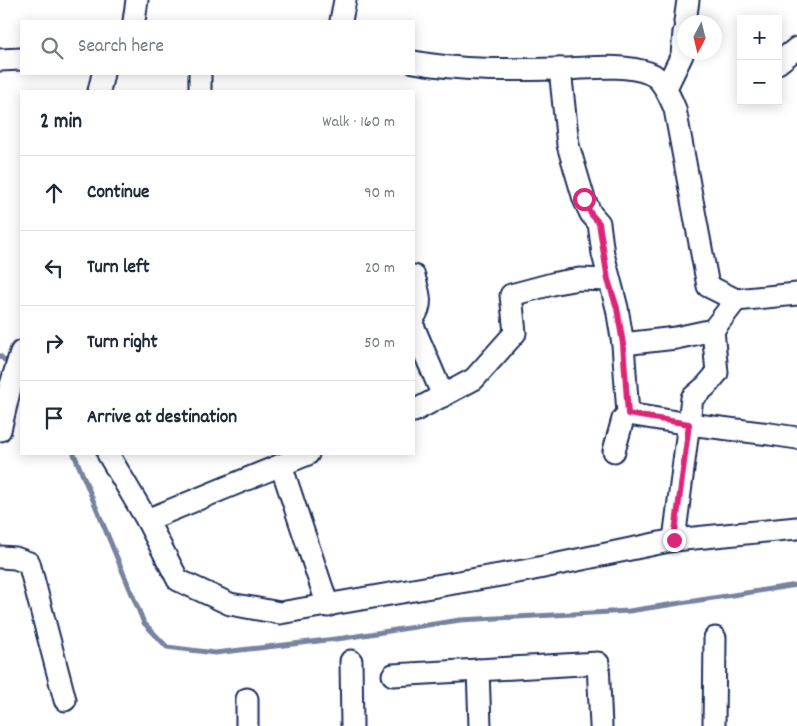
<!DOCTYPE html>
<html lang="en">
<head>
<meta charset="utf-8">
<style>
	body { margin:0; font-family:Dekko,sans-serif; background:#f2f2f3; color:#1f2937 }
	.controls { position:absolute; right:15px; top:15px; display:grid; overflow:hidden; border-radius:0px; box-shadow:0 2px 12px #0003 }
	.controls button { width:45px; height:45px; display:grid; place-items:center; padding:0; border:0; border-bottom:1px solid #e0e1e3; background:#fff; color:#1f2937; font:25px sans-serif }
	.compass { position:absolute; left:677px; top:15px; width:45px; height:45px; border-radius:50%; background:#fff; box-shadow:0 2px 12px #0003; rotate:187deg }
	.stop { position:absolute; width:15px; height:15px; margin:-11px; border:4px solid #db2777; border-radius:50%; background:#fff }
	.stop.end { background:#db2777; border-color:#fff; box-shadow:0 1px 5px #0008 }
	.list { margin:0; padding:0; list-style:none }
	h2 { display:flex; justify-content:space-between; align-items:center; height:65px; margin:0; padding:0 20px; font-size:21px }
	h2 small { font-size:16px; font-weight:400; color:#747a83 }
	.list li { display:grid; grid-template-columns:32px 1fr auto; gap:15px; align-items:center; box-sizing:border-box; height:75px; padding:0 20px; border-top:1px solid #e0e1e3 }
	.list b { display:block; font-size:19px; white-space:nowrap }
	.list em { font-size:16px; font-style:normal; color:#747a83 }
	.icon { flex:none; width:28px; height:28px; fill:none; stroke:currentColor; stroke-width:2; stroke-linecap:round; stroke-linejoin:round }
	.map { position:relative; flex:none; width:797px; height:726px; overflow:hidden }
	.search { position:absolute; background:#fff; box-shadow:0 2px 12px #0003; left:20px; top:20px; width:395px; height:55px; display:flex; align-items:center; gap:12px; box-sizing:border-box; padding:0 18px; border-radius:0px; color:#747a83; font-size:19px }
	.panel { position:absolute; background:#fff; box-shadow:0 2px 12px #0003; left:20px; top:90px; width:395px; height:365px; border-radius:0px }
	.map>svg:first-child { display:block }
	.lines { fill:none; stroke-linecap:round; stroke-linejoin:round }
	.stream { stroke:#77839f; stroke-width:5 }
	.minor-casing { stroke:#1b2f5e; stroke-width:25 }
	.minor { stroke:#fff; stroke-width:21 }
	.route { stroke:#db2777; stroke-width:6 }
</style>
</head>
<body>
<div class="map">
<svg width="797" height="726" viewBox="0 0 797 726">
	<rect width="100%" height="100%" fill="#fff"/>
	<filter id="ink" filterUnits="userSpaceOnUse"><feTurbulence type="fractalNoise" baseFrequency=".02" numOctaves="2"/><feDisplacementMap in="SourceGraphic" scale="10" xChannelSelector="R" yChannelSelector="G"/><feConvolveMatrix kernelMatrix="1 2 1 2 8 2 1 2 1" color-interpolation-filters="sRGB"/></filter>
	<g filter="url(#ink)">
		<g class="lines">
			<g class="stream">
				<path d="M0,356L11,366"/>
				<path d="M74,454L144,623L167,647L215,653L344,638L460,620L629,611L797,585"/>
			</g>
			<g class="minor-casing">
				<g id="minor">
					<path d="M134,21L137,0"/>
					<path d="M341,21L345,0"/>
					<path d="M685,22L688,0"/>
					<path d="M0,60L21,59"/>
					<path d="M414,62C461,71 510,70 558,69C587,69 621,63 649,73C662,77 670,97 675,109L708,286L736,300L797,294"/>
					<path d="M778,63L797,48"/>
					<path d="M560,69L568,145L584,199L591,214L599,223L603,254L617,308L623,344L676,338L713,330L736,300"/>
					<path d="M666,88L682,55L684,32"/>
					<path d="M99,91L103,74"/>
					<path d="M200,91V74"/>
					<path d="M414,276C418,292 424,303 414,317"/>
					<path d="M414,328L443,396"/>
					<path d="M414,411L474,379L515,333L511,295L556,283L579,279L609,280"/>
					<path d="M628,414L689,424L770,434L797,438"/>
					<path d="M0,430L10,388L21,352"/>
					<path d="M614,451L623,419L628,414L623,344"/>
					<path d="M108,454L147,520L178,580L230,604L280,613L529,570L674,540L797,528"/>
					<path d="M281,465L328,606"/>
					<path d="M147,520L308,454"/>
					<path d="M674,540L692,398L706,386L717,373L713,330"/>
					<path d="M0,557L15,558L29,563L65,700"/>
					<path d="M351,661L352,726"/>
					<path d="M478,670L480,726"/>
					<path d="M393,675L598,663L601,726"/>
					<path d="M247,699V726"/>
					<path d="M714,726L715,638"/>
				</g>
			</g>
			<use href="#minor" class="minor"/>
		</g>
	</g>
	<g class="lines" filter="url(#ink)">
		<path class="route" d="M584,199L591,214L599,223L608,280L617,308L623,344L628,414L689,424L674,540"/>
	</g>
</svg>
<div class="controls">
<button>+</button>
<button>−</button>
</div>
<svg class="compass" viewBox="-18 -18 36 36"><path d="M0-13l5 13h-10z" fill="#e53935"/><path d="M0 13l5-13h-10z" fill="#747a83"/></svg>
<div class="stop" style="left:584px;top:199px"></div>
<div class="stop end" style="left:674px;top:540px"></div>
<div class="search"><svg class="icon" aria-label="search" viewBox="0 0 24 24"><circle cx="10" cy="10" r="6"/><path d="M15 15l6 6"/></svg>Search here</div>
<section class="panel">
<h2>2 min<small>Walk · 160 m</small></h2>
<ul class="list">
<li><svg class="icon" aria-label="ahead" viewBox="0 0 24 24"><path d="M12 20V5M6 11l6-6 6 6"/></svg><div><b>Continue</b></div><em>90 m</em></li>
<li><svg class="icon" aria-label="left" viewBox="0 0 24 24"><path d="M17 20v-9H6M10 6l-5 5 5 5"/></svg><div><b>Turn left</b></div><em>20 m</em></li>
<li><svg class="icon" aria-label="right" viewBox="0 0 24 24"><path d="M7 20v-9h11M14 6l5 5-5 5"/></svg><div><b>Turn right</b></div><em>50 m</em></li>
<li><svg class="icon" aria-label="arrive" viewBox="0 0 24 24"><path d="M6 21V4h12l-3 4 3 4H6"/></svg><div><b>Arrive at destination</b></div></li>
</ul>
</section>
</div>
</body>
</html>
